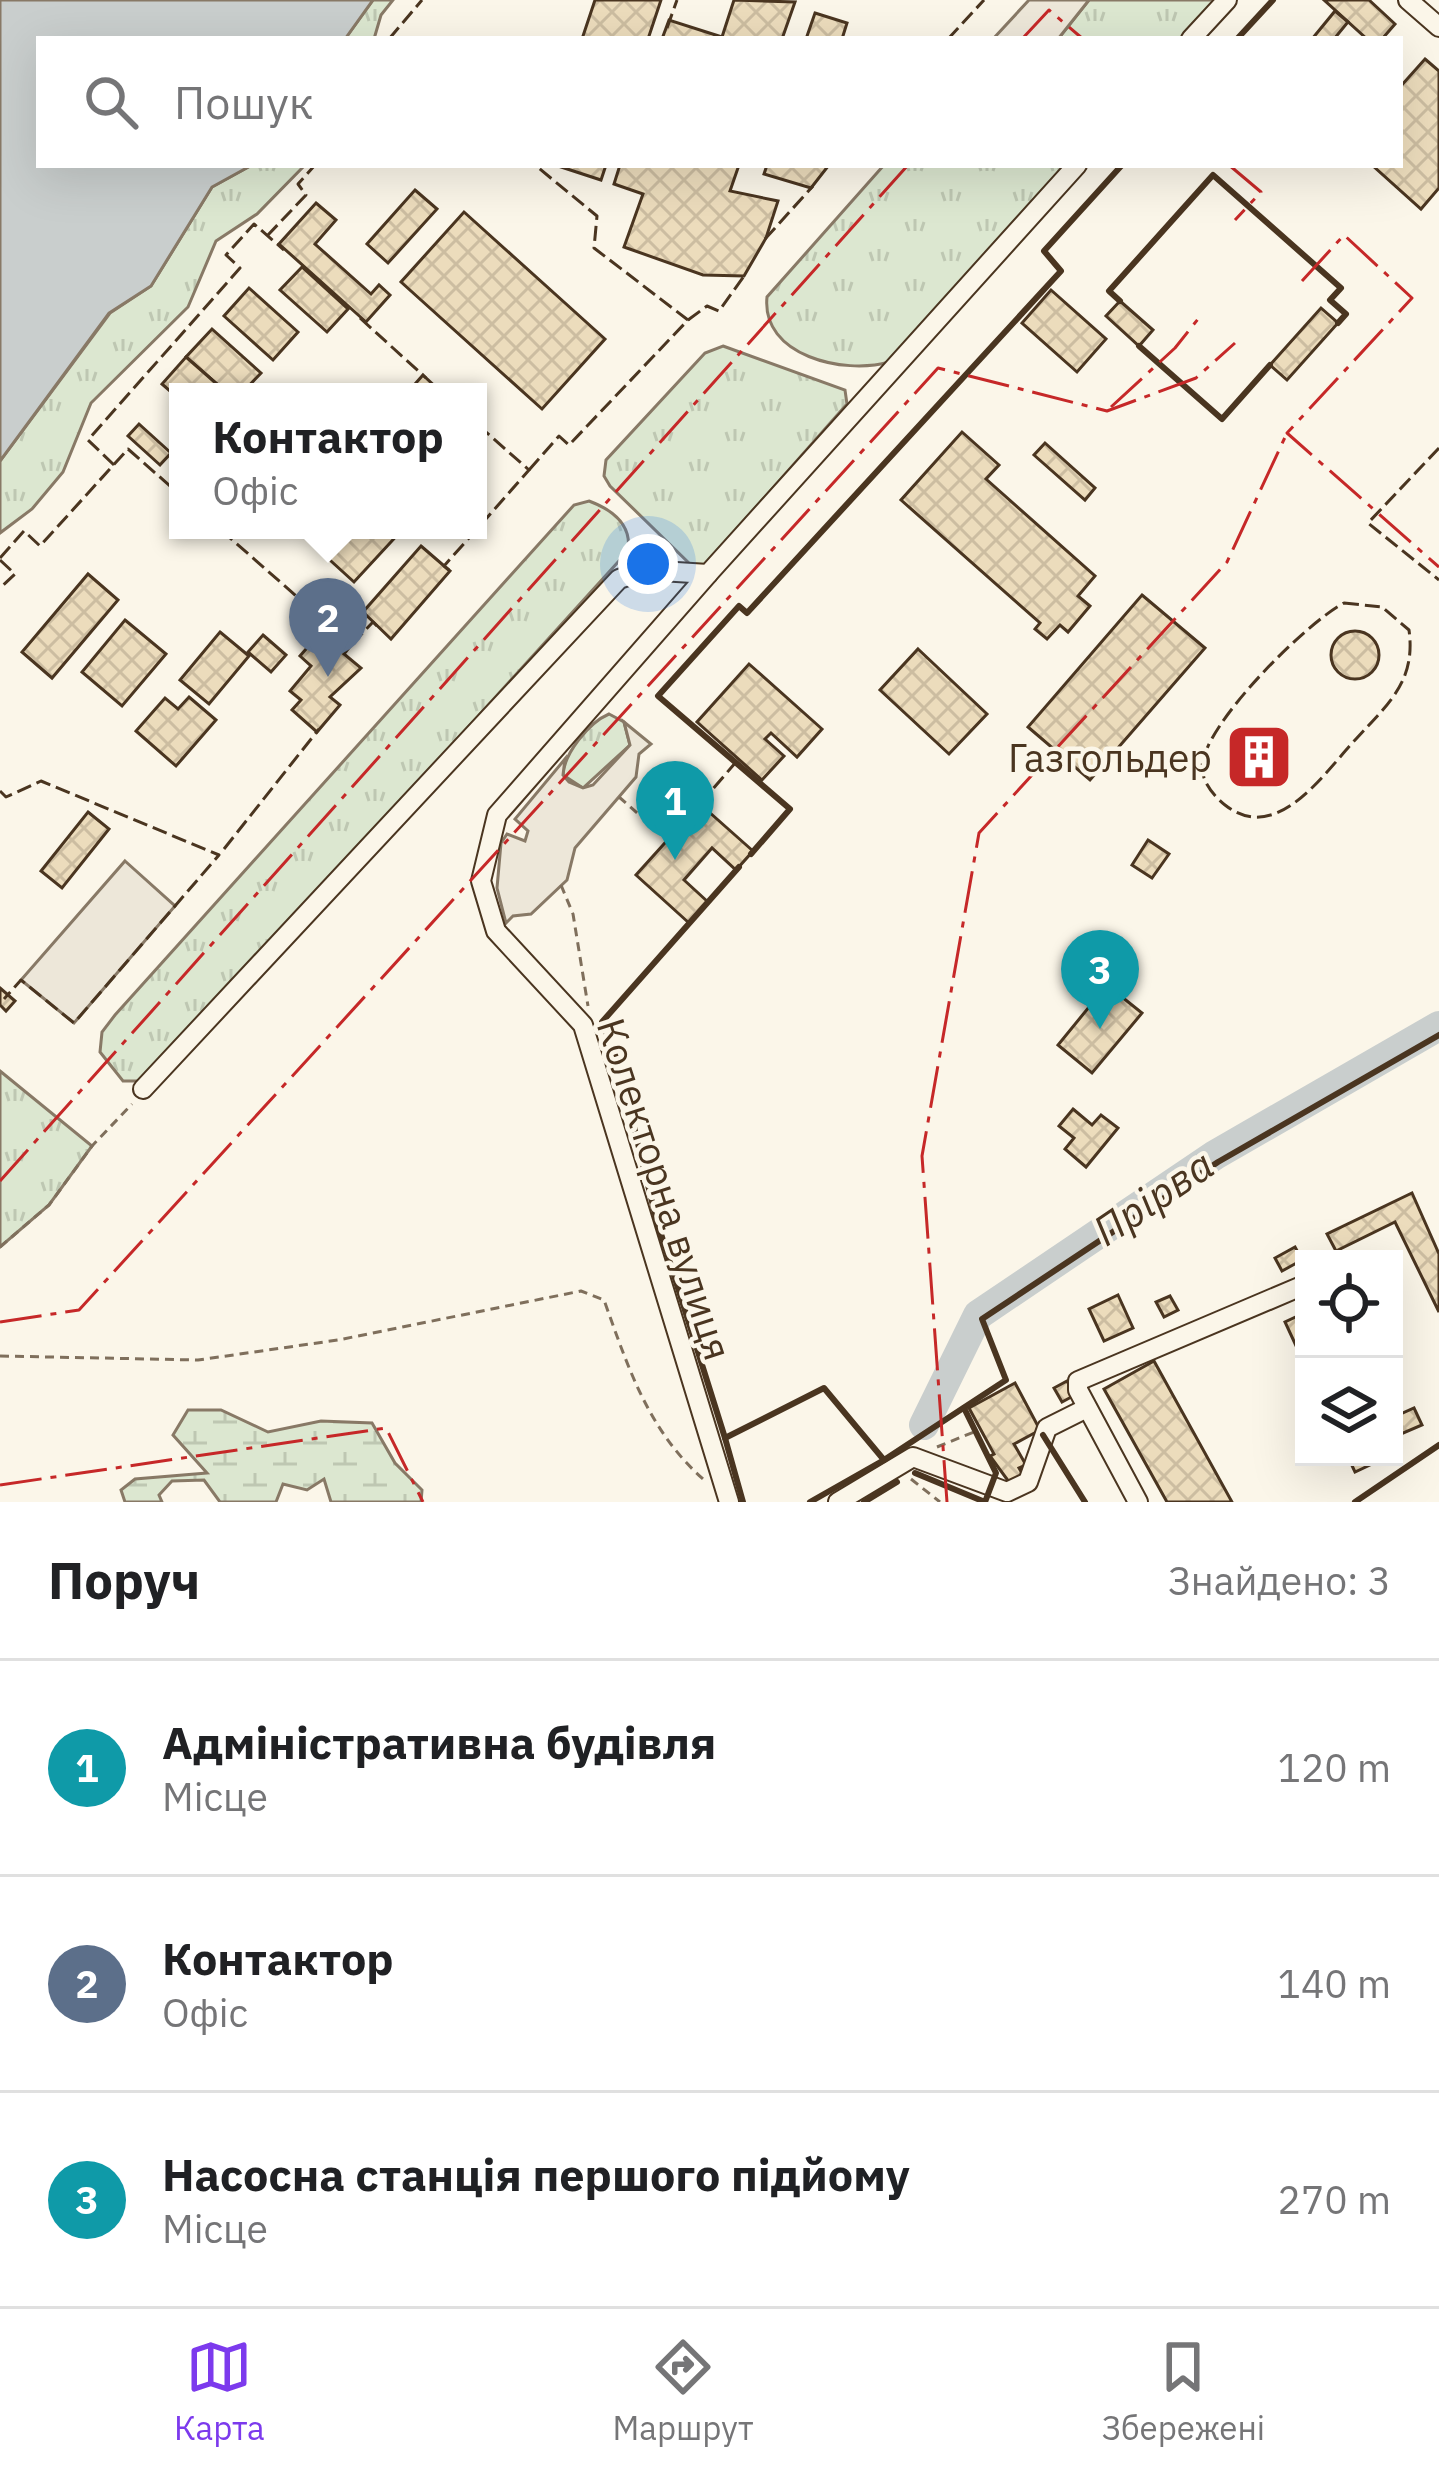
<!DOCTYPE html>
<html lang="uk">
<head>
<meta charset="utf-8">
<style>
	body { margin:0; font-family:"IBM Plex Sans",sans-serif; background:#f6f6f6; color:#202124 }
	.controls { position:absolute; right:36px; bottom:36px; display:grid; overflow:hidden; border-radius:0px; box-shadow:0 12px 48px #0002 }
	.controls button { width:108px; height:108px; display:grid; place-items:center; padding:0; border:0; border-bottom:3px solid #e0e0e0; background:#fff; color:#202124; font:60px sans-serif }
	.you { position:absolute; left:648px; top:564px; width:42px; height:42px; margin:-30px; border:9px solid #fff; border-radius:50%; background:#1a73e8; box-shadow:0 0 0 18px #1a73e833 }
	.badge { display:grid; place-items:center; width:78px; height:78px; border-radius:50%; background:#7c3aed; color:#fff; font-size:39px; font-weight:700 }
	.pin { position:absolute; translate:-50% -99px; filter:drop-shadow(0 3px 6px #0008) }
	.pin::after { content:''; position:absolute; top:63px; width:42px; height:36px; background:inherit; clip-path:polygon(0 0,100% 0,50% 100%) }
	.popup { position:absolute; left:169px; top:383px; width:318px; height:156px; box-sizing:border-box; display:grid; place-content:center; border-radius:0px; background:#fff; filter:drop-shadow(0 3px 9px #0005); font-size:39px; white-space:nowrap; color:#757577 }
	.popup b { font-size:45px; color:#202124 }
	.popup::after { content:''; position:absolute; left:50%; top:100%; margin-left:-24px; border:24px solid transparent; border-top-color:#fff }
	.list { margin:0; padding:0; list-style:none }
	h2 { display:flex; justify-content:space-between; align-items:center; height:156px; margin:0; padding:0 48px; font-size:51px }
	h2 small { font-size:39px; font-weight:400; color:#757577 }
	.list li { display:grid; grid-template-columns:78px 1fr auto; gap:36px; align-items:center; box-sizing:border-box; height:216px; padding:0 48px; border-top:3px solid #e0e0e0 }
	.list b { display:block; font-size:45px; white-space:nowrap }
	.list p { margin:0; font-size:39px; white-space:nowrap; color:#757577 }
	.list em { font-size:39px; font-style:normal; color:#757577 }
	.icon { flex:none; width:66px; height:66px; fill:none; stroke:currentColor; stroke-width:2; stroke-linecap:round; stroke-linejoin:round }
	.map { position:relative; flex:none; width:1439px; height:1502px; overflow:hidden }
	.search { position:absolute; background:#fff; box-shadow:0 12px 48px #0002; left:36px; right:36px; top:36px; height:132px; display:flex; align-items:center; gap:30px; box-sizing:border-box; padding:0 42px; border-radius:0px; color:#757577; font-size:45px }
	.sheet { height:804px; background:#fff }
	nav { display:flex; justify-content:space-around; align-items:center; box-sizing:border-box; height:168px; border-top:3px solid #e0e0e0; background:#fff; font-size:33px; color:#757577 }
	nav a { display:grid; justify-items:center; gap:6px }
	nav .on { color:#7c3aed }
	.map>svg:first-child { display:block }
	.grass { fill:url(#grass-tufts); stroke:#887966; stroke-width:3 }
	.wetland { fill:url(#wetland-marsh); stroke:#887966; stroke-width:3 }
	.parking { fill:#ede7d9; stroke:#887966; stroke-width:3 }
	.water { fill:#c9cecd; stroke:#887966; stroke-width:3 }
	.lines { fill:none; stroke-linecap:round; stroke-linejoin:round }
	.river { stroke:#c9cecd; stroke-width:30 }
	.building { fill:url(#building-cross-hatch); stroke:#4a3520; stroke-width:3 }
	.minor-casing { stroke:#4a3520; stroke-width:22 }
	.path { stroke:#7f6f5c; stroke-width:3; stroke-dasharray:9 6; stroke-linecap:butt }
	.minor { stroke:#fbf6e9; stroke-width:18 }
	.fence { stroke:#4a3520; stroke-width:3; stroke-dasharray:15 6; stroke-linecap:butt }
	.wall { stroke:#4a3520; stroke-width:6 }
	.power { stroke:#c62828; stroke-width:3; stroke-dasharray:42 9 6 9; stroke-linecap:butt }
	.labels { text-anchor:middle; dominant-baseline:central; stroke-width:9; stroke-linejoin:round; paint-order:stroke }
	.poi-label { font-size:39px; fill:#4a3520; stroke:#fbf6e9; text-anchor:end }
	.street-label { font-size:39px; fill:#4a3520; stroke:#fbf6e9 }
	.water-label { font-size:42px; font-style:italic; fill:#4a3520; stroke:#fbf6e9 }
</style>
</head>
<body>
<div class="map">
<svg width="1439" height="1502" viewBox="0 0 1439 1502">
	<defs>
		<pattern id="grass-tufts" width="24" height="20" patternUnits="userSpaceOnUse" patternTransform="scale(3)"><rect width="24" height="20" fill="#dce7d0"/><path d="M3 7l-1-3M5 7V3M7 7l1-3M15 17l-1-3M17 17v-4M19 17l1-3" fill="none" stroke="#bec7b2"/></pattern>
		<pattern id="wetland-marsh" width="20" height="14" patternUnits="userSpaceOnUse" patternTransform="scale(3)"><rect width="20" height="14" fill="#dce7d0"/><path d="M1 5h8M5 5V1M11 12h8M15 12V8" fill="none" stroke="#bec7b2"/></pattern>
		<pattern id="building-cross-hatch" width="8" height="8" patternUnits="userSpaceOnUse" patternTransform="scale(3)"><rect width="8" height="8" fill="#ecdcbc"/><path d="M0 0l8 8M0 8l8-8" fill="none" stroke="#ccbda1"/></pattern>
	</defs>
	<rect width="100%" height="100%" fill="#fbf6e9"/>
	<g class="grass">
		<path d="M373,0H393L381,15L374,39H345Z"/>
		<path d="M1089,0H1215L1180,39H1058Z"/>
		<path d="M252,165H305L257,214L216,241L188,307L91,403L63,472L32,509L0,533V461L110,313L151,286L212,187Z"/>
		<path d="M884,165H1067L889,362C844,375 761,356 767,297Z"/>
		<path d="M723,346L845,390L847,404L705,565H691L610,486L604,476L606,460L705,353Z"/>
		<path d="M589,501C613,510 632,525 628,551L168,1058L141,1081H123L100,1052L102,1032L115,1015L574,505Z"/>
		<path d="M609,714L624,722L630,745L583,788L563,775C564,754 588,723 609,714Z"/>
		<path d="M0,1071L92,1146L49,1205L0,1247Z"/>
	</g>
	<path class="wetland" d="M188,1410H221L268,1432L321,1421L372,1423L395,1463L422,1490L421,1502H331L324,1479L307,1490L283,1484L276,1502H220L204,1480L172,1481L159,1495L162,1502H125L121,1490L135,1479L207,1473L173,1435Z"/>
	<g class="parking">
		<path d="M1029,0H1089L1058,39H993Z"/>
		<path d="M624,722L651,744L639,754L636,777L575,848L567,880L531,914L513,916L506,923L497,888L501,843L507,834L525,841L528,831L515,819L565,759L563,775L569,782L583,788L593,785L630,745Z"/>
		<path d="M125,861L175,906L74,1023L21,980Z"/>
	</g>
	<path class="water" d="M0,0H373L345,39H39V165H252L212,187L151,286L109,313L0,461Z"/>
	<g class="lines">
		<path class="river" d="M924,1425L978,1315L1215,1155L1439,1026"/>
	</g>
	<g class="building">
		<path d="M595,0H661L648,39H582Z"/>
		<path d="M734,0L795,2L782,39H662L669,20L722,37Z"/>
		<path d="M1324,0H1369L1395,24L1382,39H1367Z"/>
		<path d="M1335,11L1348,22L1334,39H1312Z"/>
		<path d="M815,13L847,23L842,39H806Z"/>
		<path d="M1425,59L1439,71V188L1421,209L1372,165H1400V87Z"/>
		<path d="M555,165H606L601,180Z"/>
		<path d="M620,165H739L730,191L778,201L766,238L744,276L703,275L624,247L643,194L614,184Z"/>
		<path d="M767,165H829L811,188L764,174Z"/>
		<path d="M415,190L437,209L388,263L367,244Z"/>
		<path d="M316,203L336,220L315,244L371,294L379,285L390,295L366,322L279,244Z"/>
		<path d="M464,212L605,339L542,409L401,282Z"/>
		<path d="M302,267L348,309L327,332L280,290Z"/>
		<path d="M249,288L298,332L273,360L224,316Z"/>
		<path d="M1051,290L1106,339L1077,372L1022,323Z"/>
		<path d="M1120,301L1153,330L1139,346L1106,316Z"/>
		<path d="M1321,308L1338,323L1287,380L1270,365Z"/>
		<path d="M212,329L261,373L243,392H226L186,357Z"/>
		<path d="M186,357L226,392H178V398L162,384Z"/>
		<path d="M423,375L441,392H408Z"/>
		<path d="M139,424L171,453L160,465L128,436Z"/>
		<path d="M962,432L999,465L986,479L1095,576L1078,596L1090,606L1068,632L1060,625L1047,639L1035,629L1040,623L901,500Z"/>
		<path d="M1045,443L1095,488L1085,500L1034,455Z"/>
		<path d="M297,530H402L354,582Z"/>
		<path d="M421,546L450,571L391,639L363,612Z"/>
		<path d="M88,574L118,600L52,678L22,652Z"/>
		<path d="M1142,595L1205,648L1090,780L1028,727Z"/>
		<path d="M125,620L166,654L122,706L82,672Z"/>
		<path d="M328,624L352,644L344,654L361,668L330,697L340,705L317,732L292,710L301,700L290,691L311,666L300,656Z"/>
		<circle cx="1355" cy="655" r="24"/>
		<path d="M220,632L249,656L209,704L180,680Z"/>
		<path d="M263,635L286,655L271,672L248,652Z"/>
		<path d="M918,649L987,714L949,754L880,690Z"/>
		<path d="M749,664L822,729L797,757L771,733L765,739L784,756L762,780L697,722Z"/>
		<path d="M189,697L216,720L176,766L136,731L165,698L178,709Z"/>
		<circle cx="1259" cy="757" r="24"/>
		<path d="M700,804L753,851L736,870L712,848L684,880L708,902L689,923L636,875Z"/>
		<path d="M88,812L109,829L62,888L41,871Z"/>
		<path d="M1148,840L1169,854L1152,878L1132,865Z"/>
		<path d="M1107,985L1142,1013L1092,1073L1058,1045Z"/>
		<path d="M0,988L15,1001L6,1011L0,1005Z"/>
		<path d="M1073,1109L1092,1125L1101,1115L1118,1128L1086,1167L1065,1149L1074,1138L1059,1126Z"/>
		<path d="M1412,1193L1439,1254V1312L1395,1222L1336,1251L1327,1234Z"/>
		<path d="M1295,1247L1302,1260L1282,1271L1275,1258Z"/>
		<path d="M1118,1295L1133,1328L1104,1341L1089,1309Z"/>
		<path d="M1170,1296L1178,1310L1164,1317L1156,1302Z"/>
		<path d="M1304,1313V1363L1285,1322Z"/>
		<path d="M1154,1361L1232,1502H1167L1104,1389Z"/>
		<path d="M1067,1381L1075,1395L1062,1402L1054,1388Z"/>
		<path d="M1015,1383L1040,1430L1014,1444L1026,1465L1019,1468L1023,1475L1009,1482L990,1456L994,1454L969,1408Z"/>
		<path d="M1414,1408L1422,1425L1394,1437V1417Z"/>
		<path d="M1348,1457H1387L1355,1472Z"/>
	</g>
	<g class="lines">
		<g class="minor-casing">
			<g id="minor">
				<path d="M1408,0L1439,27"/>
				<path d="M1191,39L1227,0"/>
				<path d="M708,574L497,815L481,881L496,931L583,1025L729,1502"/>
				<path d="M143,1089L619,579L645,570L708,574L1077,165"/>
				<path d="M838,1502L913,1457L1007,1492L1028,1482L1047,1428L1087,1408"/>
				<path d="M1138,1502L1078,1390V1381L1304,1285"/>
			</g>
		</g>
		<g class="path">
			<path d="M619,797L668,840"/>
			<path d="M561,885L573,914L588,1006"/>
			<path d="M0,1247L49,1205L92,1146L132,1104"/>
			<path d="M0,1356L198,1360L338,1340L581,1291L604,1300C628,1367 648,1430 703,1479"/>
			<path d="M937,1447L974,1432"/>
			<path d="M911,1479L940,1502"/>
		</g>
		<use href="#minor" class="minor"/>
		<g class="fence">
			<path d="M667,28L677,0"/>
			<path d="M389,39L422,0"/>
			<path d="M948,39L984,0"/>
			<path d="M267,236L306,195L298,184L315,165"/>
			<path d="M765,239L813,186"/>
			<path d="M360,318L426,378"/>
			<path d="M688,320L707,306L719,311L744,276H740"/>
			<path d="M478,425L529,470L478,528"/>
			<path d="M1439,448L1368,523L1439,580"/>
			<path d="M114,465L88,440L240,268L226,255L254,224L284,250"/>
			<path d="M529,470L559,436L569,445L688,320L594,248L597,216L535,165"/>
			<path d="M221,530L335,630"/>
			<path d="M0,558L24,531L40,546L128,449L178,493"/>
			<path d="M0,560L15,574L0,588"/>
			<path d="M449,570L444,566L476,530"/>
			<path d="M1344,603L1382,607L1409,630C1416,681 1389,703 1356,739C1324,773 1277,846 1225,805C1214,796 1202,782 1202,767C1203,725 1307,622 1344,603Z"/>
			<path d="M352,644L373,622L379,628"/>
			<path d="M0,791L6,797L41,781L219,855L74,1023L21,980L4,999"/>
			<path d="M700,804L736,762"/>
			<path d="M224,849L319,729"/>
		</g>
		<g class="wall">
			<path d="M1237,39L1273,0"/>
			<path d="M1120,301L1109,291L1213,175L1341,288L1330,300L1346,314L1338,323"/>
			<path d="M1139,346L1222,419L1270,365"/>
			<path d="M751,854L790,809L658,696L739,606L747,613L1061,271L1044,251L1122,165"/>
			<path d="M739,867L602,1022L619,1065L656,1218L725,1438L824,1388L884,1460L1006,1380L982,1319L1218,1162L1439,1035"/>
			<path d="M1043,1435L1085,1502"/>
			<path d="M725,1438L743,1502"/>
			<path d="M915,1473L985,1502L996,1473L964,1408"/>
			<path d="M810,1502L884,1460"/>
			<path d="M864,1502L897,1482"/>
			<path d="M1355,1502L1439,1445"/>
		</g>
		<g class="power">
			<path d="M1022,39L1049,10L1083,39"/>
			<path d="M1229,165L1261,192L1235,220"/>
			<path d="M1302,281L1344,235L1412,298L1287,433L1439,567"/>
			<path d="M1111,407L1175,348L1202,314"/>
			<path d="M0,1181L908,165"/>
			<path d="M0,1322L79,1310L938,368L1107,411L1196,378L1235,343"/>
			<path d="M0,1485L386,1428L423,1502"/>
			<path d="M947,1502L922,1156L979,833L1227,562L1287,433"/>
		</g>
	</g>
	<defs>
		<g id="building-square" transform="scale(3.45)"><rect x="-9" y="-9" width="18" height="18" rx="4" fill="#c62828" stroke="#fbf6e9"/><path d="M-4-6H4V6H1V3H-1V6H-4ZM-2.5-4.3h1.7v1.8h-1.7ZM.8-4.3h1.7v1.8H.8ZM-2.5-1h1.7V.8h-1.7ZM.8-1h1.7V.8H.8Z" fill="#fff"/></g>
	</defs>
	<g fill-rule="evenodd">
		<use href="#building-square" x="1259" y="757"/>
	</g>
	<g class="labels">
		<g class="poi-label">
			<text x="1212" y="757">Газгольдер</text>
		</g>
		<g class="street-label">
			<text transform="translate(665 1189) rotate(72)">Колекторна вулиця</text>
		</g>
		<g class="water-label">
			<text transform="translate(1153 1197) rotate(-34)">Прірва</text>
		</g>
	</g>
</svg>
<div class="controls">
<button><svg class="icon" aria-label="locate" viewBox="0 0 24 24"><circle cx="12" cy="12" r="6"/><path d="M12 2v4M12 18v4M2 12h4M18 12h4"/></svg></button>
<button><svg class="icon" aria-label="layers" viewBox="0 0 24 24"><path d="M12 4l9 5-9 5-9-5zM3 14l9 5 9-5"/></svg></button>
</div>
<div class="you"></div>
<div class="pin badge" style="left:675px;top:860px;background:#0f9aa8">1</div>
<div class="pin badge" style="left:328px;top:677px;background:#5c6f8a">2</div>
<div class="popup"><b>Контактор</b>Офіс</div>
<div class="pin badge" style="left:1100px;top:1029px;background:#0f9aa8">3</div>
<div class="search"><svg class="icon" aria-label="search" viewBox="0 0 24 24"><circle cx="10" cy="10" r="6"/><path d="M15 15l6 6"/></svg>Пошук</div>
</div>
<section class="sheet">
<h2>Поруч<small>Знайдено: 3</small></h2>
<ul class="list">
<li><span class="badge" style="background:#0f9aa8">1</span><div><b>Адміністративна будівля</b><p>Місце</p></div><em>120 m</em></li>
<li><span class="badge" style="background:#5c6f8a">2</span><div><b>Контактор</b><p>Офіс</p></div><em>140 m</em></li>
<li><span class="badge" style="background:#0f9aa8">3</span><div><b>Насосна станція першого підйому</b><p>Місце</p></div><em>270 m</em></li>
</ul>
</section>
<nav>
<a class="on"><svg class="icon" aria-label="map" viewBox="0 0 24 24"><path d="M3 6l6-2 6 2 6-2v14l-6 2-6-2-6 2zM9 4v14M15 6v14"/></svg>Карта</a>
<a><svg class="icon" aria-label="directions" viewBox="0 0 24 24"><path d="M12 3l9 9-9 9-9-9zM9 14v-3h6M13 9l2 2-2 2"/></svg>Маршрут</a>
<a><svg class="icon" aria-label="saved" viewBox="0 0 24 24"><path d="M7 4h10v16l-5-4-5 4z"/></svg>Збережені</a>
</nav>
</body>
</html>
